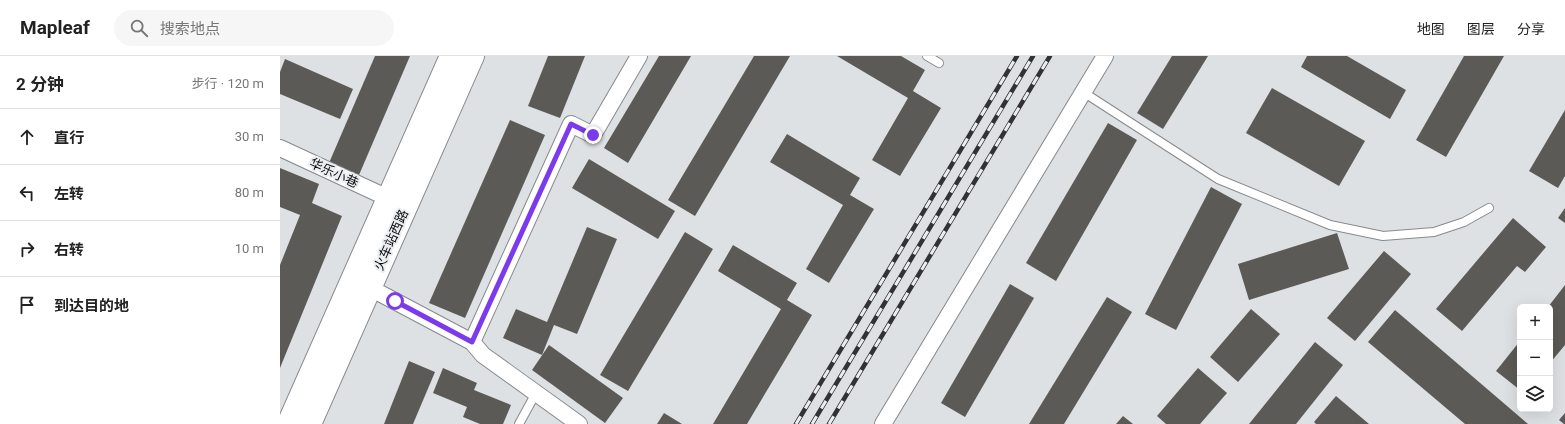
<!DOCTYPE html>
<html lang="zh">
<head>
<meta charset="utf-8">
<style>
	body { margin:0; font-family:Roboto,"Noto Sans SC",sans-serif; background:#f6f6f6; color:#222 }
	.controls { position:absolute; right:12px; bottom:12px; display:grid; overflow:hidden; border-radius:6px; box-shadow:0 4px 16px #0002 }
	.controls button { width:36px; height:36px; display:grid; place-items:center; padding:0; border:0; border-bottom:1px solid #e0e0e0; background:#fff; color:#222; font:20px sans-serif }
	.stop { position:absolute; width:12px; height:12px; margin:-9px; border:3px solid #7c3aed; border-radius:50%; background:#fff }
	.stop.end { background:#7c3aed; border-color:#fff; box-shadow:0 1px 4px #0008 }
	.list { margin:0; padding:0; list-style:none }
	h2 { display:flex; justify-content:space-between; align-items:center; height:52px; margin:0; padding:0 16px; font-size:17px }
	h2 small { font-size:13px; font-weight:400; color:#767676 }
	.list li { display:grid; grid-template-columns:26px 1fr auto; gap:12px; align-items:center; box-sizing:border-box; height:56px; padding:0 16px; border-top:1px solid #e0e0e0 }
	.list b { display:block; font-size:15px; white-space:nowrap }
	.list em { font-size:13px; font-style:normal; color:#767676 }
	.icon { flex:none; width:22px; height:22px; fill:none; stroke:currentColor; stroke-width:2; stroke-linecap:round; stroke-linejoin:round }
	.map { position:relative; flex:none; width:1285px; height:368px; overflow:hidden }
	header { display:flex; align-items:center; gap:24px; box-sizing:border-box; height:56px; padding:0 20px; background:#fff; border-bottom:1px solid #e0e0e0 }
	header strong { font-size:19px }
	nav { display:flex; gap:22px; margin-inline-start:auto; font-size:14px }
	.search { width:280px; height:36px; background:#f6f6f6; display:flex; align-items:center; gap:10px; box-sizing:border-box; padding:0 14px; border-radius:22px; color:#767676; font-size:15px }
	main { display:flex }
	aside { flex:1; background:#fff }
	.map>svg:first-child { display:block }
	.building { fill:#5c5a57 }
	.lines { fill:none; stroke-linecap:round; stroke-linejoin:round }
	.service-casing { stroke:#878a8d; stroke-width:10 }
	.minor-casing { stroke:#878a8d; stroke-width:18 }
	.secondary-casing { stroke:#878a8d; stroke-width:24 }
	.service { stroke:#fff; stroke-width:8 }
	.minor { stroke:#fff; stroke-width:16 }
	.secondary { stroke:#fff; stroke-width:22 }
	.rail-casing { stroke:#323234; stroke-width:4.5 }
	.rail { stroke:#ebeef1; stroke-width:3; stroke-dasharray:9; stroke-linecap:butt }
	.route { stroke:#7c3aed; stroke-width:5 }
	.labels { text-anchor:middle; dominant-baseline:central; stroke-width:4; stroke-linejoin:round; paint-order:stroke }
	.street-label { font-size:13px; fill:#0c0c0d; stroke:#ebeef1 }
</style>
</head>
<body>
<header>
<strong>Mapleaf</strong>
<div class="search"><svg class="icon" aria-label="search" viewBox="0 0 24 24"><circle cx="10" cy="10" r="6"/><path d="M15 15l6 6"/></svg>搜索地点</div>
<nav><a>地图</a><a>图层</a><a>分享</a></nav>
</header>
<main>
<aside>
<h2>2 分钟<small>步行 · 120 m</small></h2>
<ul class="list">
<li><svg class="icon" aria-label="ahead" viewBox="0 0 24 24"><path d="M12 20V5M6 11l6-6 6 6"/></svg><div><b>直行</b></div><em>30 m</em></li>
<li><svg class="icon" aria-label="left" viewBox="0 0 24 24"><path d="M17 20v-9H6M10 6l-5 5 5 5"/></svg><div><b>左转</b></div><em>80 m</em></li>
<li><svg class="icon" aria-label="right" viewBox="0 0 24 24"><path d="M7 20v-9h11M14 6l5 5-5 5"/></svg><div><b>右转</b></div><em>10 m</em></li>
<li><svg class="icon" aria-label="arrive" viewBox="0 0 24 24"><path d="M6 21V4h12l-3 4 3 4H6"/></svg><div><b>到达目的地</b></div></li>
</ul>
</aside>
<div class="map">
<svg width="1285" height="368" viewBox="0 0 1285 368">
	<rect width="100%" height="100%" fill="#dee1e4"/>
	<g class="building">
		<path d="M95,0H130L79,119L49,107Z"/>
		<path d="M268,0H305L280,62L248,50Z"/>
		<path d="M379,0H411L348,107L324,92Z"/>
		<path d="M474,0H510L415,160L388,144Z"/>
		<path d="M557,0H621L645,14L633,35L661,52L620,120L592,104L628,42Z"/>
		<path d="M892,0H928L883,73L857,57Z"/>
		<path d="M1027,0H1067L1126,34L1110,63L1021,11Z"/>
		<path d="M1184,0H1224L1166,101L1136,84Z"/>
		<path d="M5,3L73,33L60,63L0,38V16Z"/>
		<path d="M992,32L1085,85L1059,130L966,77Z"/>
		<path d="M1285,54V120L1278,132L1249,115Z"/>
		<path d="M230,64L265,79L185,262L149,247Z"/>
		<path d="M828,67L857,84L776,225L746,207Z"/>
		<path d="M507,78L580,122L570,139L594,153L549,227L526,213L563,149L490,106Z"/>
		<path d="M309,103L395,155L378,183L292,132Z"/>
		<path d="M0,112L39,128L32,147L62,160L0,312V209L20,159L0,151Z"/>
		<path d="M931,131L962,148L896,274L865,258Z"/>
		<path d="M1285,152V167L1278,162Z"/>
		<path d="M1233,162L1266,191L1245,216L1237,210L1182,275L1156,253Z"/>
		<path d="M307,171L337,183L297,278L274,269L262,299L223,282L236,253L267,266Z"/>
		<path d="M405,176L433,193L348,335L320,319Z"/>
		<path d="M1057,177L1069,213L969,244L958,208Z"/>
		<path d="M453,189L517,227L507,244L532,259L467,368H433L501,253L438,215Z"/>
		<path d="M1104,195L1131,218L1075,285L1047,262Z"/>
		<path d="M730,228L754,242L685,361L661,347Z"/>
		<path d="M1285,229V289L1270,307V251H1268Z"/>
		<path d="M827,241L852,256L784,368H749Z"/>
		<path d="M971,253L1000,278L958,326L930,301Z"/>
		<path d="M1115,254L1248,368H1185L1088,286Z"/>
		<path d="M1240,285V334L1216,315Z"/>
		<path d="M1035,286L1063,309L1016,368H969Z"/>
		<path d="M269,289L343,342L325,367L252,314Z"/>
		<path d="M129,305L155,316L133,368H104Z"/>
		<path d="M163,312L197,327L194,334L231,349L223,368H200L183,361L187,351L153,337Z"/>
		<path d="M918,312L947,337L920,368H886L877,360Z"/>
		<path d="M1056,340L1089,368H1036L1034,366Z"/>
		<path d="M384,357L402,368H377Z"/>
		<path d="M1285,357V368H1284L1279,364Z"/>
		<path d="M843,360L853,368H836Z"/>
	</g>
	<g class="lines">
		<g class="service-casing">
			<g id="service">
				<path d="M647,0L659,7"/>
				<path d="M803,36L938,123L1050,169L1103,180L1154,176L1184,166L1209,152"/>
				<path d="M239,368L256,337"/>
			</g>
		</g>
		<g class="minor-casing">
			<g id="minor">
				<path d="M0,92L108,142"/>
				<path d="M90,232L192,286L203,299L299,368"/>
				<path d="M192,286L291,68L313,79L359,0"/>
				<path d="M603,368L825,0"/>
			</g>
		</g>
		<g class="secondary-casing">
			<g id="secondary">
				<path d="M8,368L171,0"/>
				<path d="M30,368L193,0"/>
			</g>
		</g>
		<use href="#service" class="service"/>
		<use href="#minor" class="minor"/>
		<use href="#secondary" class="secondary"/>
		<g class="rail-casing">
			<g id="rail">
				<path d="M516,368L737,0"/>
				<path d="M532,368L753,0"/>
				<path d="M549,368L770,0"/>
			</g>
		</g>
		<use href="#rail" class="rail"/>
	</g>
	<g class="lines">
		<path class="route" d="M115,245L192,286L291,68L313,79"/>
	</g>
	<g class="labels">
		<g class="street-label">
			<text transform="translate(54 117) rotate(25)">华乐小巷</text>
			<text transform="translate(111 184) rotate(-66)">火车站西路</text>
		</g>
	</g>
</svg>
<div class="controls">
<button>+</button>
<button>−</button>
<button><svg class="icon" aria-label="layers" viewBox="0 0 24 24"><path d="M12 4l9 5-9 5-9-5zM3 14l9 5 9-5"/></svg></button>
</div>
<div class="stop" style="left:115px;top:245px"></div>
<div class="stop end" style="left:313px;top:79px"></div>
</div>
</main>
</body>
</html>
